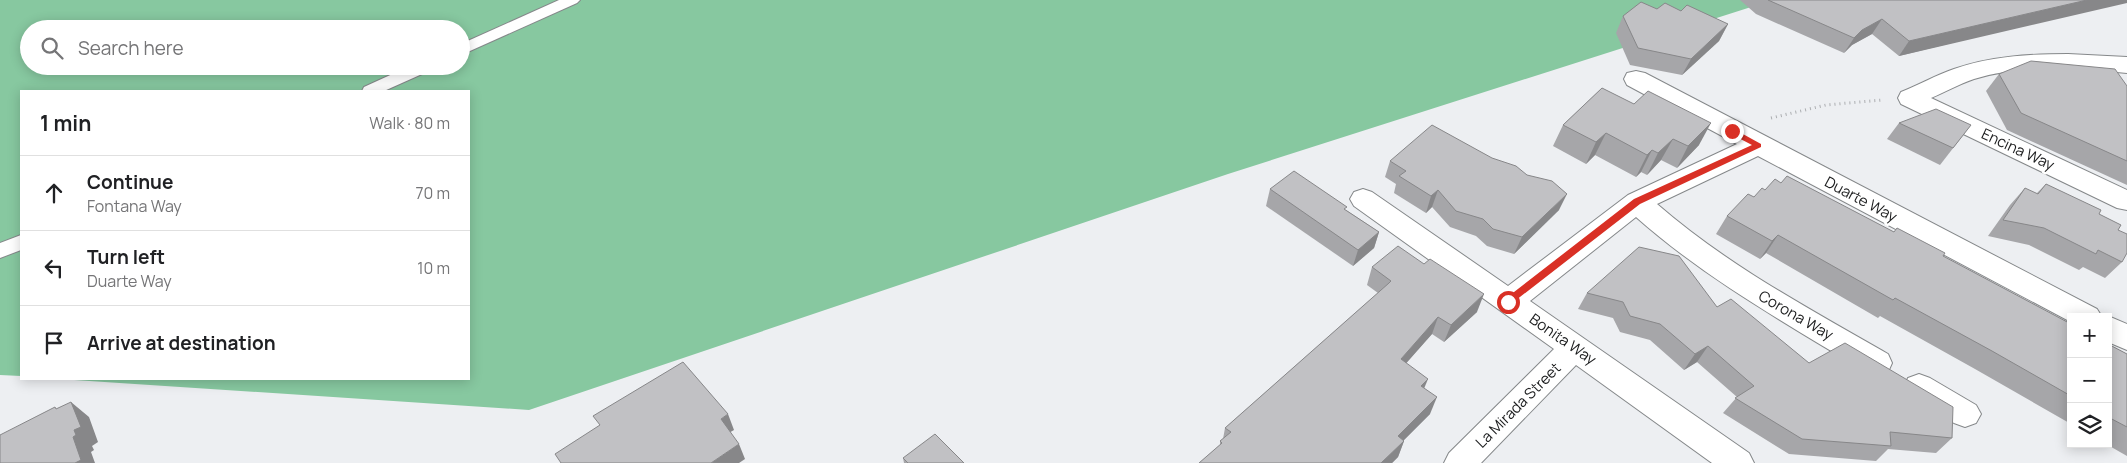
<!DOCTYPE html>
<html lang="en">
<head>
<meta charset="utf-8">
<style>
	body { margin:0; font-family:Manrope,sans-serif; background:#f2f2f2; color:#202124 }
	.controls { position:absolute; right:15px; bottom:15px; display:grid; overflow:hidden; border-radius:0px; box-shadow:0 2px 12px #0003 }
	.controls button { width:45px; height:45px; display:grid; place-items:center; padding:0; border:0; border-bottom:1px solid #e0e0e0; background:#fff; color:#202124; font:25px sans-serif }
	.stop { position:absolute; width:15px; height:15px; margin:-11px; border:4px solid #d93025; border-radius:50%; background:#fff }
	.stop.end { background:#d93025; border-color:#fff; box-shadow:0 1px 5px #0008 }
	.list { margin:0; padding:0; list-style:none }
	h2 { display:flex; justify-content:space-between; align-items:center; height:65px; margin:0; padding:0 20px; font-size:21px }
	h2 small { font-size:16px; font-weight:400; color:#757577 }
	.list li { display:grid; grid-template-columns:32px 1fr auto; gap:15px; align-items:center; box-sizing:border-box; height:75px; padding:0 20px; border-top:1px solid #e0e0e0 }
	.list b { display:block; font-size:19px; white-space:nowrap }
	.list p { margin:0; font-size:16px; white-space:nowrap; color:#757577 }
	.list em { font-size:16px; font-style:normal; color:#757577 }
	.icon { flex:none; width:28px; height:28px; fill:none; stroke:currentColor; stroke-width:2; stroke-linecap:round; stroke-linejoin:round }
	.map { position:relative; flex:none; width:2127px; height:463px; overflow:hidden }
	.search { position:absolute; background:#fff; box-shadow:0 2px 12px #0003; left:20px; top:20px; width:450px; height:55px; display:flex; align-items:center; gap:12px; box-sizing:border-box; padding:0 18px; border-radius:28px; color:#757577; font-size:19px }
	.panel { position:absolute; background:#fff; box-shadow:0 2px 12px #0003; left:20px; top:90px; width:450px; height:290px; border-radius:0px }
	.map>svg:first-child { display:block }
	.forest { fill:#87c8a0; fill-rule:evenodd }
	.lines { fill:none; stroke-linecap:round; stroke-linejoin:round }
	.lane-casing { stroke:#85888a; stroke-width:2 }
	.street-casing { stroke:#85888a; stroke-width:2 }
	.path { stroke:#acaeb1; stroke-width:3; stroke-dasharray:1 4; stroke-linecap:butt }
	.lane { fill:#fff; fill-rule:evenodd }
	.street { fill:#fff; fill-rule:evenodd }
	.wall { fill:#a6a6a9 }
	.shaded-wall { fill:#878789 }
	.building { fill:#c1c1c4; stroke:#878789 }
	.route { fill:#d93025 }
	.labels { text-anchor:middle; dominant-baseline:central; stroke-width:5; stroke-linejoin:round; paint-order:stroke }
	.street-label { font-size:15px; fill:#1b1c1d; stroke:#fff }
</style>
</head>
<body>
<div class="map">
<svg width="2127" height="463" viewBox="0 0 2127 463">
	<rect width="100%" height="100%" fill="#edeff2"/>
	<path class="forest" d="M0,0H1773L1228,174L529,410L59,379H469V91H21V376L0,375ZM29,29H461V66H29Z"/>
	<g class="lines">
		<g class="lane-casing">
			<g id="lane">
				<path d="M559,0H580L577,3L461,55V44Z"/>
				<path d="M410,66H433L431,70L384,91H362L364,87Z"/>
				<path d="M21,235V250L0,258V243Z"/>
			</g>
		</g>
		<g class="street-casing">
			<g id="street">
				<path d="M2068,54L2127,57V73C2077,68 2022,64 1974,79C1959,84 1945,92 1931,98L2127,190V210L2117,208L1901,104L1898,98L1901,92C1919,85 1936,75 1954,69C1991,56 2030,54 2068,54Z"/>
				<path d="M1636,71L1645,73L2097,309L2102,317H2071V322L1758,156L1657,204C1727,265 1808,308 1888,354L1892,363L1888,372L1877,375L1866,372C1787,324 1706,279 1636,217L1530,301L1749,453L1754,463H1712L1576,365L1481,463H1444L1449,453L1554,349L1354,206L1350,199L1354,192L1363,189L1372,192L1508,286L1628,195L1737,144L1627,85L1624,79L1627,73Z"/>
				<path d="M2108,316L2127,324V350L2108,342V317H2106Z"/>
				<path d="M1919,374L1930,378L1976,405L1981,414L1976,423L1965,427L1954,423L1908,396L1904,387L1908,378Z"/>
			</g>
		</g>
		<path class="path" d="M1771,118L1826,105L1882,100"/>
		<use href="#lane" class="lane"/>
		<use href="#street" class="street"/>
	</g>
	<g class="wall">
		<path d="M1740,0H2127L1899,56L1872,34L1852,45L1844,53L1756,14Z"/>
		<path d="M1657,9L1681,11L1728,24L1719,41L1682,75L1630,65L1616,33L1623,16Z"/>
		<path d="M1999,74L2127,86V185L2007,130L1986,91Z"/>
		<path d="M1602,88L1699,145L1677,168L1661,160L1647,175L1641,172L1636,177L1595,155L1586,164L1553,146L1563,125Z"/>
		<path d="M1899,123L1971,125L1940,165L1887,139Z"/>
		<path d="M1390,161L1559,210L1514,254L1487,246L1476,236L1450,227L1432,207L1426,213L1394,193L1396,184L1385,177Z"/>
		<path d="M1781,183L1894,232L1943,256L2071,324V424L1975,369L1880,316L1878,318L1766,253L1760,259L1716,234L1727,216L1765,190Z"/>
		<path d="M2046,184L2099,214L2118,230L2122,262L2105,278L2083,267L2079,270L2029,245L1988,236L2010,205L2025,188L2036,194Z"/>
		<path d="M1270,189L1346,210L1379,232L1374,248L1353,266L1266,206Z"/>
		<path d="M1372,267L1477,312L1444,342L1432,334L1406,363L1424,388L1430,414L1404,440V441L1398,457L1392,463H1199L1220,445V441L1223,439L1225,428L1378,293L1367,285Z"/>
		<path d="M1587,293L1717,307L1809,363L1952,438L1936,453L1888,449L1876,461L1789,454L1723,413L1737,397L1697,362L1684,370L1650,340L1620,332L1613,318L1578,309Z"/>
		<path d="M2108,344L2127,354V456L2106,444H2108Z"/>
		<path d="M903,458L964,463H904Z"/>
	</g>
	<g class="shaded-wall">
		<path d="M2087,0H2127V3L1899,56L1909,41Z"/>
		<path d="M1882,19L1872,34L1852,45L1844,53L1854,38L1862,30Z"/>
		<path d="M1728,24L1719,41L1682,75L1691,59Z"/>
		<path d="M1711,123L1699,145L1677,168L1688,146Z"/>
		<path d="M1606,133L1595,155L1586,164L1596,142Z"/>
		<path d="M1673,139L1661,160L1647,175L1658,153Z"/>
		<path d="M1652,150L1641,172L1636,177L1647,155Z"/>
		<path d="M1438,190L1432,207L1426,213L1431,196Z"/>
		<path d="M1567,194L1559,210L1514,254L1522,237Z"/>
		<path d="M1379,232L1374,248L1353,266L1358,250Z"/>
		<path d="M1778,235L1766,253L1760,259L1772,241Z"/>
		<path d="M1484,294L1477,312L1444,342L1451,325Z"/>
		<path d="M1438,317L1432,334L1395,376L1401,359Z"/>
		<path d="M1708,346L1697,362L1684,370L1695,354Z"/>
		<path d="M1428,379L1421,396V386Z"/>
		<path d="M1437,397L1430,414L1392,452L1398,436Z"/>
		<path d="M71,402L89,417L98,442L92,446L94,450L91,452L95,463H75L73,437L74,430Z"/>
		<path d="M728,414L734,430L727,434L721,419Z"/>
		<path d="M1404,441L1398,457L1392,463H1381Z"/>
		<path d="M739,444L745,459L739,463H711Z"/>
	</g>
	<g class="building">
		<path d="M1768,0H2087L1909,41L1882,19L1862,30L1854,38Z"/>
		<path d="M1641,2L1657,9L1665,3L1681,11L1687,5L1728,24L1691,59L1638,48L1623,16Z"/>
		<path d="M2031,61L2115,69L2127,86V161L2021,113L1999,74Z"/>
		<path d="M1602,88L1634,104L1648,91L1711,123L1688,146L1673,139L1658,153L1652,150L1647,155L1606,133L1596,142L1563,125Z"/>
		<path d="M1936,109L1971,125L1953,148L1899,123Z"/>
		<path d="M1432,125L1492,158L1516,166L1527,175L1552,181L1567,194L1522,237L1493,229L1483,219L1456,211L1438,190L1431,196L1399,176L1406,171L1390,161Z"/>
		<path d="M1294,171L1347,207L1344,209L1379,232L1358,250L1270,189Z"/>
		<path d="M1787,176L1894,232L1897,228L1945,253L1943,256L2071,324V396L1992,351L1895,298L1893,300L1778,235L1772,241L1727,216L1748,194L1754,197L1762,188L1765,190L1775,179L1781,183Z"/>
		<path d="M2046,184L2101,210L2099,214L2121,225L2118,230L2127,234V253L2122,262L2098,250L2096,254L2044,228L2003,220L2025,188L2038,194Z"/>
		<path d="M1398,246L1424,264L1430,259L1484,294L1451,325L1438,317L1401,359L1428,379L1421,386L1437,397L1398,436L1404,441L1381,463H1199L1222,443L1220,441L1231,432L1225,428L1389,283L1391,281L1372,267Z"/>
		<path d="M1639,247L1679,256L1717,307L1731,299L1809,363L1845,343L1953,407L1952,438L1890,432L1891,446L1802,439L1735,398L1754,386L1708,346L1695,354L1660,324L1630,316L1623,302L1587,293Z"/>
		<path d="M2108,344L2127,354V427L2108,417Z"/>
		<path d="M683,362L728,414L721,419L739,444L711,463H561L555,454L600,425L593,416Z"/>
		<path d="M71,402L81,427L74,430L76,435L73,437L81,460L75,463H0V435L55,407L56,409Z"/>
		<path d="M935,434L964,463H908L903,458Z"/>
	</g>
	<path class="route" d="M1732,128L1761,144V147L1640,204L1511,304H1505V299L1634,199L1752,145L1729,133V129Z"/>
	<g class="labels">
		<g class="street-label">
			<text transform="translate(2018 149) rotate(25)">Encina Way</text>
			<text transform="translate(1861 199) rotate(28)">Duarte Way</text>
			<text transform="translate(1796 315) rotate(30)">Corona Way</text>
			<text transform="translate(1563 339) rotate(35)">Bonita Way</text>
			<text transform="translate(1518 405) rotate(-45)">La Mirada Street</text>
		</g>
	</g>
</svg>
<div class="controls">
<button>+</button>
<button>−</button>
<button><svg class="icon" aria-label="layers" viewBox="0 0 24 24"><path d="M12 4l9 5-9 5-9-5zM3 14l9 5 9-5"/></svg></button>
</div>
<div class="stop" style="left:1508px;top:302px"></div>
<div class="stop end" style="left:1732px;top:131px"></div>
<div class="search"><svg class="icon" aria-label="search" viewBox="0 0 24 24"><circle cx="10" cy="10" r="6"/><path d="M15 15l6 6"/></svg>Search here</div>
<section class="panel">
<h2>1 min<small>Walk · 80 m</small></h2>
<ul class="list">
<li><svg class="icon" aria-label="ahead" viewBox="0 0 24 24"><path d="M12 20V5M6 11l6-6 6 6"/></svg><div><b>Continue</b><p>Fontana Way</p></div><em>70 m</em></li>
<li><svg class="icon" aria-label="left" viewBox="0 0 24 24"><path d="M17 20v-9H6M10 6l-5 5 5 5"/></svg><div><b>Turn left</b><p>Duarte Way</p></div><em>10 m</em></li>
<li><svg class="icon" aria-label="arrive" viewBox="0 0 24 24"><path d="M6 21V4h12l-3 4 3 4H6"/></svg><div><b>Arrive at destination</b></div></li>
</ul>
</section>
</div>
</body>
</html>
